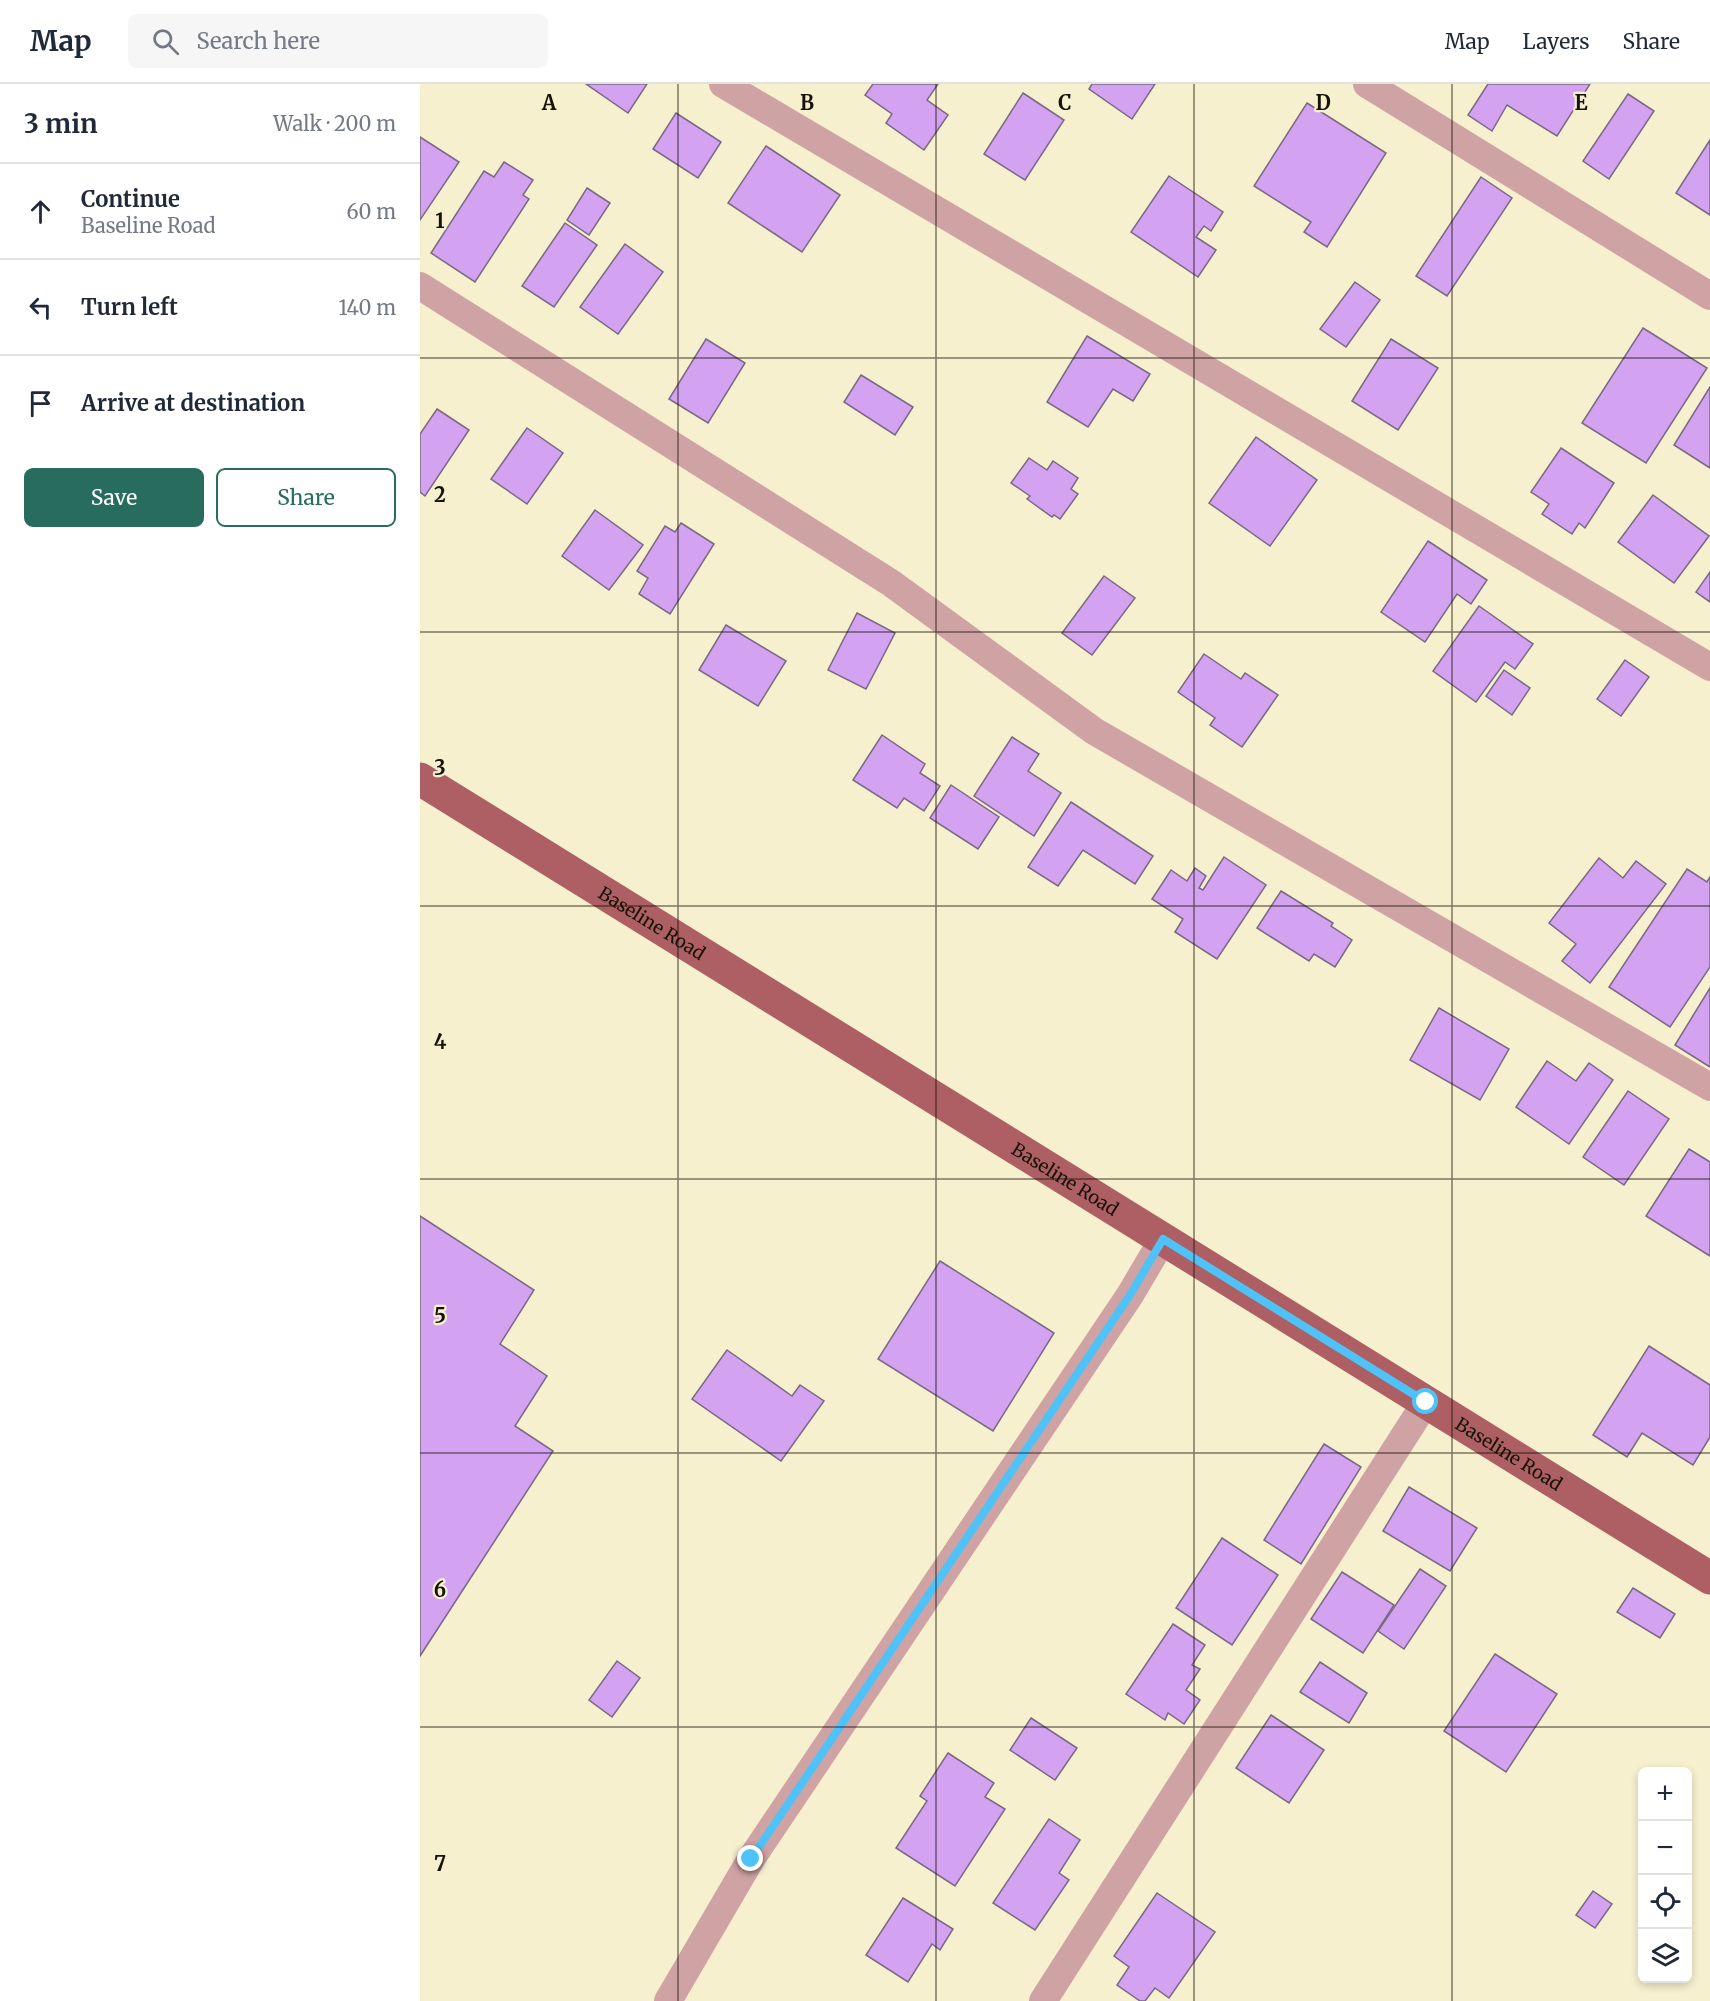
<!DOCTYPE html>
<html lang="en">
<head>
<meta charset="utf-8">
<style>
	body { margin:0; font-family:Merriweather,serif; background:#f6f6f7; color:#1f2937 }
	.controls { position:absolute; right:18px; bottom:18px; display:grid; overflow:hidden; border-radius:9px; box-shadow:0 3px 9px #0003 }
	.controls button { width:54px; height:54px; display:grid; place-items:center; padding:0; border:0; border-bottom:2px solid #e0e1e3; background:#fff; color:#1f2937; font:30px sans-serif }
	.stop { position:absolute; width:18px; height:18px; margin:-14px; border:4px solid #4fc3f7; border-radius:50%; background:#fff }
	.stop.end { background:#4fc3f7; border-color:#fff; box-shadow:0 2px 6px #0008 }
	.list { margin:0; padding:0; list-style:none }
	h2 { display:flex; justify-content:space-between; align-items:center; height:78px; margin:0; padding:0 24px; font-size:26px }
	h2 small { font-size:20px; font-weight:400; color:#747a83 }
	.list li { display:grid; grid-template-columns:39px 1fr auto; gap:18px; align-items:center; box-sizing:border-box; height:96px; padding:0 24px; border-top:2px solid #e0e1e3 }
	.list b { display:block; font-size:22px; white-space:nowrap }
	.list p { margin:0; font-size:20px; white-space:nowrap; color:#747a83 }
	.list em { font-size:20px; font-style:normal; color:#747a83 }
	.actions { display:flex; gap:12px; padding:18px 24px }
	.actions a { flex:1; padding:14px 0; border:2px solid #286c5e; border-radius:9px; text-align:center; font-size:21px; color:#286c5e }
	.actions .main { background:#286c5e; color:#fff }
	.icon { flex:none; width:33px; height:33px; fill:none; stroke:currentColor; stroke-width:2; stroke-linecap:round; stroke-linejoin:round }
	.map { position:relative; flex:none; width:1290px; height:1917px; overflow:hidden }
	header { display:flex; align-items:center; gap:36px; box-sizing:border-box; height:84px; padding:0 30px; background:#fff; border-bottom:2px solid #e0e1e3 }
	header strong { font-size:28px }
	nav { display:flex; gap:33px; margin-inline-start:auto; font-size:21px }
	.search { width:420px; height:54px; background:#f6f6f7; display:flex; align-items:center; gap:15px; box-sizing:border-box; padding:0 21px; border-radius:9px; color:#747a83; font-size:22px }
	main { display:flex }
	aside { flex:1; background:#fff }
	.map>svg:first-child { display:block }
	.building { fill:#d3a2f1; stroke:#796983; stroke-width:1.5 }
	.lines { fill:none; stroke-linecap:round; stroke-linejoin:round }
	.street { stroke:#cfa2a3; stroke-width:28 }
	.primary { stroke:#ae5f64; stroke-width:33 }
	.route { stroke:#4fc3f7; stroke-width:8 }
	.grid { fill:none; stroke:#151308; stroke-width:1.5; stroke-opacity:0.55 }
	.labels { text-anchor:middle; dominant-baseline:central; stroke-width:4.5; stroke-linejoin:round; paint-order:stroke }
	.street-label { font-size:18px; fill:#151308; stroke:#f6f0cf }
	.grid-label { font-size:20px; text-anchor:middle; font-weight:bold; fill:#151308; stroke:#f6f0cf; stroke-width:4.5; stroke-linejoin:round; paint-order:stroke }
</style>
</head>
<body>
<header>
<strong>Map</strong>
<div class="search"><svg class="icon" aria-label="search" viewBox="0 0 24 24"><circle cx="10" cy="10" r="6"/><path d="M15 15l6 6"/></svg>Search here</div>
<nav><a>Map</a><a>Layers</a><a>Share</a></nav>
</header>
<main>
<aside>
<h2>3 min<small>Walk · 200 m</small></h2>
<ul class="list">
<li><svg class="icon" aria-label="ahead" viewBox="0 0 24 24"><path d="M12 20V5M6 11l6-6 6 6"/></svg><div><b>Continue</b><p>Baseline Road</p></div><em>60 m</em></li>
<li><svg class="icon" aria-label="left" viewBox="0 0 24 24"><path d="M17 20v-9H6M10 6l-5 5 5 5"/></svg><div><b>Turn left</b></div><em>140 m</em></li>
<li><svg class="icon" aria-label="arrive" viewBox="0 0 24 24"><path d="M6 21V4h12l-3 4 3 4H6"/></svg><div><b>Arrive at destination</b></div></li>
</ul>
<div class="actions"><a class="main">Save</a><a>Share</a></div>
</aside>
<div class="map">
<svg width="1290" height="1917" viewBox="0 0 1290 1917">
	<rect width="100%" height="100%" fill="#f6f0cf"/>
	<g class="building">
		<path d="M166,0H227L208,29Z"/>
		<path d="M453,0H518L507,16L528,31L504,66L466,39L472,30L445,11Z"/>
		<path d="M672,0H735L712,35L669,5Z"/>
		<path d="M1068,0H1170L1137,52L1087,21L1072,47L1048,31Z"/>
		<path d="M603,9L644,36L605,96L564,70Z"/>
		<path d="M1208,10L1234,27L1189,95L1163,77Z"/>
		<path d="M887,19L966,69L907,163L884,148L891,138L834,102Z"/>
		<path d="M256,29L301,58L278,94L233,65Z"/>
		<path d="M0,53L39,78L0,136Z"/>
		<path d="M1290,56V131L1256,109Z"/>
		<path d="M346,62L420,111L382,168L308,119Z"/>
		<path d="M84,78L113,96L103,111L109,115L55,198L11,169L64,87L74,93Z"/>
		<path d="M749,92L803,128L791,147L784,142L776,153L796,166L778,193L711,148Z"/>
		<path d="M1061,93L1092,114L1027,212L996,192Z"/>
		<path d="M167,104L190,119L169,151L147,136Z"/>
		<path d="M145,139L177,161L134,223L102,202Z"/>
		<path d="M205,160L243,188L198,250L160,223Z"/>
		<path d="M935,198L960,216L926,263L900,245Z"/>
		<path d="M1223,244L1287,284L1226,379L1162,339Z"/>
		<path d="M667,252L730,290L713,317L693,305L668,343L627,318Z"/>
		<path d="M286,255L325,279L288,339L249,315Z"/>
		<path d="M971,255L1018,284L978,346L932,317Z"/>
		<path d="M441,291L493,323L475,351L424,318Z"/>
		<path d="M1290,303V384L1254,361Z"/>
		<path d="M17,325L49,346L5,412L0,408V350Z"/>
		<path d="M107,344L143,369L107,420L71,395Z"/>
		<path d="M836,353L897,396L850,462L789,419Z"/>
		<path d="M1141,364L1194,399L1165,444L1159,439L1152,450L1122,430L1129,420L1111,408Z"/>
		<path d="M609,374L627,386L633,377L658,394L651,405L658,410L640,435L634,431L632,433L607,415L610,412L591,399Z"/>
		<path d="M1233,411L1289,452L1254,499L1198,458Z"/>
		<path d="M175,426L223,461L189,506L142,472Z"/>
		<path d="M261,439L294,460L250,530L219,510L228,494L217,487L245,442L255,448Z"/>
		<path d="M1008,457L1067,496L1051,520L1037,510L1005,558L961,528Z"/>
		<path d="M1290,488V518L1276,508Z"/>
		<path d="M684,492L715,514L672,571L642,549Z"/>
		<path d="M1059,522L1113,560L1095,585L1085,578L1056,618L1013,587Z"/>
		<path d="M437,529L475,549L446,605L408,586Z"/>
		<path d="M306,541L366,577L338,622L279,586Z"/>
		<path d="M784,570L821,595L825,589L858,611L822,663L790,641L795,634L758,608Z"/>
		<path d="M1205,576L1229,593L1201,632L1177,615Z"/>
		<path d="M1084,586L1110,604L1092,631L1066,612Z"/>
		<path d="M462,651L505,680L500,689L520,702L504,727L484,714L477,724L433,696Z"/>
		<path d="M592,653L619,670L608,687L641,709L614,752L554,712Z"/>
		<path d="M531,701L579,733L558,765L510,734Z"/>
		<path d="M651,718L733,772L715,800L663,766L638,802L608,783Z"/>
		<path d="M804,773L846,801L797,875L755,848L763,835L732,815L751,786L767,797L775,784L786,792L779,804L783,806Z"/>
		<path d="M1179,774L1203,794L1216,777L1246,800L1170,899L1142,877L1156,860L1129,839Z"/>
		<path d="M1267,785L1287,798L1290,793V883L1250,943L1189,903Z"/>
		<path d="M861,807L913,839L911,842L932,856L915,883L894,870L889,877L837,844Z"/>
		<path d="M1290,904V983L1255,961Z"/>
		<path d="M1019,924L1089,965L1060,1016L990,976Z"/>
		<path d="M1127,977L1156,997L1169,979L1193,996L1149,1060L1096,1023Z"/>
		<path d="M1208,1007L1249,1035L1204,1101L1163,1073Z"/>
		<path d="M1269,1065L1290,1078V1172L1226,1132Z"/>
		<path d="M0,1132L114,1206L80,1260L127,1292L95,1342L133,1367L0,1572Z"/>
		<path d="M520,1177L634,1249L573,1347L458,1275Z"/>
		<path d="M1229,1262L1290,1301V1353L1273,1381L1222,1349L1207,1373L1173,1351Z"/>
		<path d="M307,1266L372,1312L380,1301L404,1317L361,1377L272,1315Z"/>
		<path d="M904,1360L941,1383L881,1480L844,1456Z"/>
		<path d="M989,1403L1057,1444L1030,1487L963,1447Z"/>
		<path d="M802,1454L858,1491L812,1561L756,1524Z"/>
		<path d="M1000,1485L1026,1502L984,1565L958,1547Z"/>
		<path d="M922,1488L974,1521L943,1569L891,1535Z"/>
		<path d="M1213,1504L1255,1530L1240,1554L1197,1528Z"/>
		<path d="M753,1540L785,1561L772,1581L780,1585L766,1606L780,1616L764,1640L748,1629L745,1636L706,1610Z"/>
		<path d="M1075,1570L1137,1610L1086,1688L1024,1647Z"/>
		<path d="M197,1577L220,1594L192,1633L169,1616Z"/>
		<path d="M900,1578L947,1609L929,1639L880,1608Z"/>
		<path d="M851,1631L904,1666L869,1719L816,1684Z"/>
		<path d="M611,1634L657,1664L635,1696L590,1666Z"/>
		<path d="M528,1669L574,1699L565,1713L585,1725L535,1802L476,1764L507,1717L500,1712Z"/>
		<path d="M629,1735L660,1756L639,1789L649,1796L615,1846L573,1819Z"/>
		<path d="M1173,1807L1192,1820L1175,1844L1156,1831Z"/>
		<path d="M737,1809L795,1848L749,1914L735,1904L725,1917H720L697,1901L709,1883L694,1872Z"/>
		<path d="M483,1814L533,1845L520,1866L512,1860L488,1898L446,1871Z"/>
	</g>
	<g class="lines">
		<g class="street">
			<path d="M303,0L1290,583"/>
			<path d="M947,0L1290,212"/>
			<path d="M0,202L471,499L674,647L1290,1003"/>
			<path d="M248,1917L331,1775L710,1211L743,1155"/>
			<path d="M623,1917L1006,1318"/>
		</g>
		<path class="primary" id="s1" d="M0,695L1290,1494"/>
	</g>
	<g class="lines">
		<path class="route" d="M331,1775L710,1211L743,1155L1006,1318"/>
	</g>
	<path class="grid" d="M258,0V1917M516,0V1917M774,0V1917M1032,0V1917M0,274H1290M0,548H1290M0,822H1290M0,1095H1290M0,1369H1290M0,1643H1290"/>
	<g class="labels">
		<g class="street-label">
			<text stroke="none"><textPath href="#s1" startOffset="273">Baseline Road</textPath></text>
			<text stroke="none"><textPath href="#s1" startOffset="759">Baseline Road</textPath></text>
			<text stroke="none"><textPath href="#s1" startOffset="1281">Baseline Road</textPath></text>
		</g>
	</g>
	<g class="grid-label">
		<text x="129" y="26">A</text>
		<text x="387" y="26">B</text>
		<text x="645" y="26">C</text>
		<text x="903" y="26">D</text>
		<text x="1161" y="26">E</text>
		<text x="20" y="144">1</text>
		<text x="20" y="418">2</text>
		<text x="20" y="691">3</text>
		<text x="20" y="965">4</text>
		<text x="20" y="1239">5</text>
		<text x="20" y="1513">6</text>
		<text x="20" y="1787">7</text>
	</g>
</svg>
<div class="controls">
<button>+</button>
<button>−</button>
<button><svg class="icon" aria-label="locate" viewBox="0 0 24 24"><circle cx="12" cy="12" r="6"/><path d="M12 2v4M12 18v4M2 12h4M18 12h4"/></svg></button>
<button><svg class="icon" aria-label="layers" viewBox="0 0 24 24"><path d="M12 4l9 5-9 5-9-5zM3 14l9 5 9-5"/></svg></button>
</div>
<div class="stop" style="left:1006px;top:1318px"></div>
<div class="stop end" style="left:331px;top:1775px"></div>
</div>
</main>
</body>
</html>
